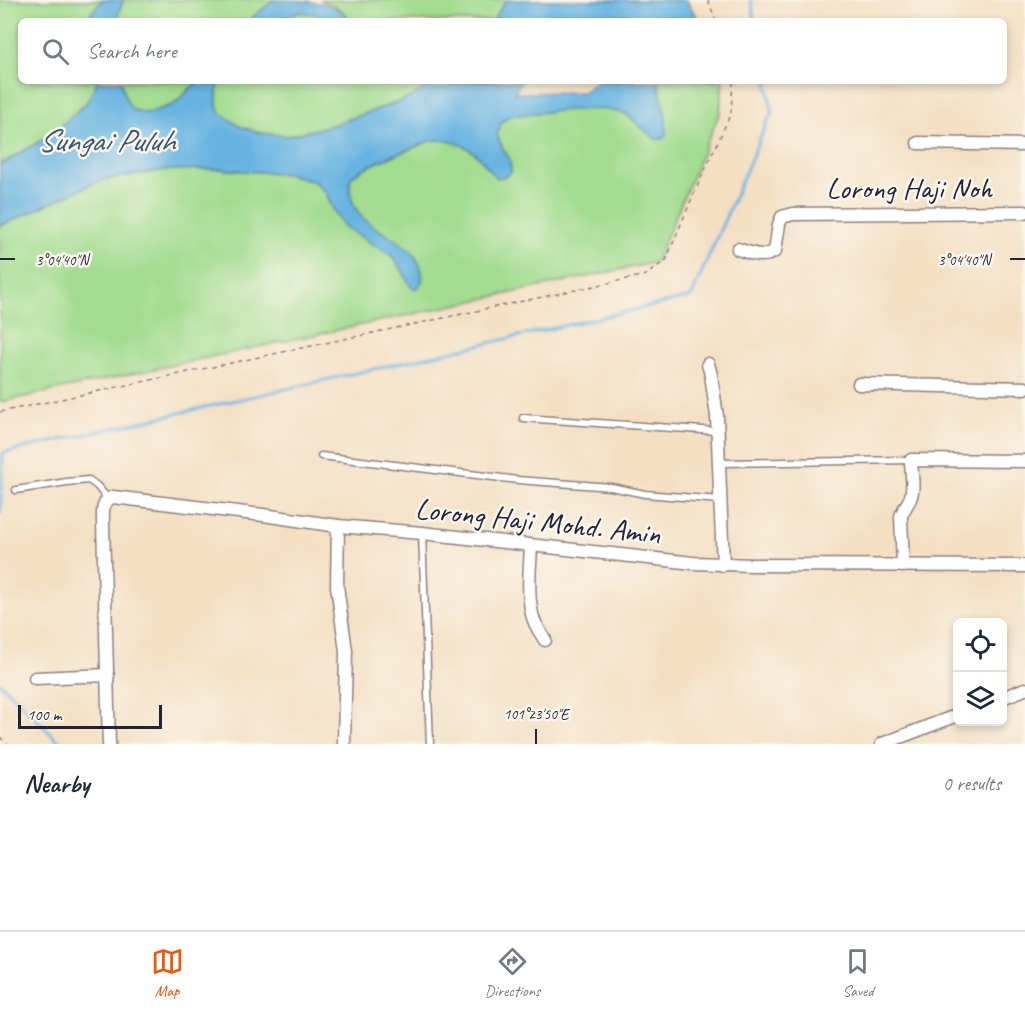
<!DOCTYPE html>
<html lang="en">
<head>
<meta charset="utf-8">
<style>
	body { margin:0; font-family:Caveat,sans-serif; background:#f6f6f7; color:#1f2937 }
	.controls { position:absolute; right:18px; bottom:18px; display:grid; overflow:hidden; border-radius:9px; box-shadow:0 3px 9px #0003 }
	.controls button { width:54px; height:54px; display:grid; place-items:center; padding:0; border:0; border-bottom:2px solid #e0e1e3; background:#fff; color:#1f2937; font:30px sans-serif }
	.scale { position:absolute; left:18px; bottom:15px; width:144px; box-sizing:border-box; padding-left:6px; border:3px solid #22223b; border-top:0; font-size:16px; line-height:21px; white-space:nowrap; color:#22223b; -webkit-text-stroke:4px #fbf7ec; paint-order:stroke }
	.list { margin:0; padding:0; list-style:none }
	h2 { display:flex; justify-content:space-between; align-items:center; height:78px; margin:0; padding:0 24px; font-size:26px }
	h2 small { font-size:20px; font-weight:400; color:#747a83 }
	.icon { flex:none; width:33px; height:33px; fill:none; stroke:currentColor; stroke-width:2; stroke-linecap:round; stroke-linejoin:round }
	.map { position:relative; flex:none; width:1025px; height:744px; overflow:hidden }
	.search { position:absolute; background:#fff; box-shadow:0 3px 9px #0003; left:18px; right:18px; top:18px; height:66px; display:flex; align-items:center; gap:15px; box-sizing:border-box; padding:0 21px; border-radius:9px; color:#747a83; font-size:22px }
	.sheet { height:186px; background:#fff }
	nav { display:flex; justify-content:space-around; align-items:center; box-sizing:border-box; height:84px; border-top:2px solid #e0e1e3; background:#fff; font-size:16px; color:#747a83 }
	nav a { display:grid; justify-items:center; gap:3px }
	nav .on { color:#ea580c }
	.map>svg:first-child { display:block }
	.green { fill:#a2dc8f; stroke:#627f65; stroke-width:1.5 }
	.water { fill:#68b4e1; stroke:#456b8e; stroke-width:1.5 }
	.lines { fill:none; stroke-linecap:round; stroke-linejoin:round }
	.stream { stroke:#68b4e1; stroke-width:3 }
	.service-casing { stroke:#8b807f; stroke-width:9 }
	.minor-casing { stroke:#8b807f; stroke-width:15 }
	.path { stroke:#8b807f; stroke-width:1.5; stroke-dasharray:4.5 4.5; stroke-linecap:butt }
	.service { stroke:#fff; stroke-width:6 }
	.minor { stroke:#fff; stroke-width:12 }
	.ticks { fill:none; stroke:#22223b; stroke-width:2 }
	.labels { text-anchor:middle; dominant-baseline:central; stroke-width:5; stroke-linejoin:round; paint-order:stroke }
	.street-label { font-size:30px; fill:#22223b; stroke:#fbf7ec }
	.water-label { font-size:32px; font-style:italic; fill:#3a5575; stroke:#fbf7ec }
	.ticks-label { font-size:15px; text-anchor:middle; fill:#22223b; stroke:#fbf7ec; stroke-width:5; stroke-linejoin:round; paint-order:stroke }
</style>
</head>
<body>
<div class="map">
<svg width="1025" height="744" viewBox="0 0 1025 744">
	<rect width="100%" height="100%" fill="#fbf7ec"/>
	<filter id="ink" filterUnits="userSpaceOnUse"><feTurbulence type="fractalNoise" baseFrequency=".0167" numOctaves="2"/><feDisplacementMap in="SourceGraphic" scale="12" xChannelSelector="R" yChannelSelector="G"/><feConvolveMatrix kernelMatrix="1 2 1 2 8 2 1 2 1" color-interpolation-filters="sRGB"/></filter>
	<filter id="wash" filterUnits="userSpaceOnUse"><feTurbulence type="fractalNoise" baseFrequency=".008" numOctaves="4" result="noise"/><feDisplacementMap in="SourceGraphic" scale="24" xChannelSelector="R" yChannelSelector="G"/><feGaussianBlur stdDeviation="1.35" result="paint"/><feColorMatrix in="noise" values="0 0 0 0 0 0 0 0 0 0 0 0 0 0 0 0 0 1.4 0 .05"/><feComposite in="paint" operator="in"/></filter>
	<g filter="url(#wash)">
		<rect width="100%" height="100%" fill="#f4dfc3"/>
		<g class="green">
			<path d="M0,0H102L91,13L90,21H21V81H98L97,82L87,102L52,134L0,165Z"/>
			<path d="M124,0H274L248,21H116L122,3Z"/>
			<path d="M320,0H506L493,21H349C345,9 332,4 320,0Z"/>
			<path d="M300,12C310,13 323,14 330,21H275Z"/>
			<path d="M121,81H198L173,105L148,113L133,110L126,100Z"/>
			<path d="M220,81H434L412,97L333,125L288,136L260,133L239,126L222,114L217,107V91Z"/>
			<path d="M658,81H723L720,112L656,262L0,402V226L101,180L165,170L218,169L289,174L315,182L326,193L335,213L345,227L392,256L401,268L411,287L394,239C368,225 345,210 351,177L361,169L430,141C446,137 466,145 478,156C485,163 488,171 497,177L505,176L511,172L510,160L503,149L497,135L501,123L509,116L564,110L602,109L625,113L655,139Z"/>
		</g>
		<g class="water">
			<path d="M102,0H124L122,3L116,21H90L91,13Z"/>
			<path d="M274,0C296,0 341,0 349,21H330L327,18L315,14L300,12L275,21H248Z"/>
			<path d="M506,0H686L699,20L659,21L657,16L586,15L579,21H493Z"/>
			<path d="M98,81H121L126,100L133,110L148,113L173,105L198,81H220L217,91V107L222,114L239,126L260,133L288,136L333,125L412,97L434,81H522L514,93L583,92L597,81H658C661,101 668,113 666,135L662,139H655L625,113L602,109L564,110L509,116L501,123L497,135L503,149L510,160L511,172L506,176L497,178C488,170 486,163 478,156C466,145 446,137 430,141C416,147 357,167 351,178C348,184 350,191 351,196C356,222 380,229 399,242C402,245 407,247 410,250C419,260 430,281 415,289L411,287L401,268L392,256L345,227L335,213L326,193L315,182L289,174L218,169L165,170L101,180L0,226V165L52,134L87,102Z"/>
		</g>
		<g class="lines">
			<g class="stream">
				<path d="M751,0L755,21"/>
				<path d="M0,514L3,453L691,297L772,111L767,81"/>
				<path d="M0,683L61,744"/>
			</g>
		</g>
	</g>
	<g filter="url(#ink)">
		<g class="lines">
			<g class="service-casing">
				<g id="service">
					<path d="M523,418L717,431"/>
					<path d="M321,456L518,480L611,487L645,494L720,500"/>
					<path d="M719,463L911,460"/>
					<path d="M16,490L67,482L89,480L97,486L108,499"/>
					<path d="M422,533L430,744"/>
				</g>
			</g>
			<g class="minor-casing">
				<g id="minor">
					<path d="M918,143L1025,145"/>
					<path d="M738,249C750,253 763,259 775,251L779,224L782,217L793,214L1025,212"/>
					<path d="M708,364L711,375L717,416L723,565"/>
					<path d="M859,384L1025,388"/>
					<path d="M338,526L337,586L346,651L344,744"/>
					<path d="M531,546C530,568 527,592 532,614C534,624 540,632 545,640"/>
					<path d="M903,566L901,516C903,510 907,505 910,499C915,488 911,472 911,460L1025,461"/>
					<path d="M35,678L108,675"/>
					<path d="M1002,698L1025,689"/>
					<path d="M109,744L103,523C103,513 101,501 113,497L263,515L338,526L422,533L693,563L752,565L1025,566"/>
					<path d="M882,744L958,715"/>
				</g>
			</g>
			<g class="path">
				<path d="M708,0L716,21"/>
				<path d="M0,412L646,275L666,260L692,198L731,113L733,81"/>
				<path d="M0,737L7,744"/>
			</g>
			<use href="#service" class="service"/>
			<use href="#minor" class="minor"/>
		</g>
	</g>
	<path class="ticks" d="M0,259H15M1010,259H1025M536,729V744"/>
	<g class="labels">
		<g class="street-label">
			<text x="909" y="188">Lorong Haji Noh</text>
			<text transform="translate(538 521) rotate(6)">Lorong Haji Mohd. Amin</text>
		</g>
		<g class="water-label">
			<text x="106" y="140">Sungai Puluh</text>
		</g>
	</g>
	<g class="ticks-label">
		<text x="62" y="265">3°04'40"N</text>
		<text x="964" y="265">3°04'40"N</text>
		<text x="536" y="719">101°23'50"E</text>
	</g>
</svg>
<div class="controls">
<button><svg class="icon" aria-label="locate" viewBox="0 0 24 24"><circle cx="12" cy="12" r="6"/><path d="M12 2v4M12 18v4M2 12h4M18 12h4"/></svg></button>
<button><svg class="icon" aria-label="layers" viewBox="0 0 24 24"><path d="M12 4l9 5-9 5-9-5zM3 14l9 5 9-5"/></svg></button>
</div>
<div class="scale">100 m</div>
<div class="search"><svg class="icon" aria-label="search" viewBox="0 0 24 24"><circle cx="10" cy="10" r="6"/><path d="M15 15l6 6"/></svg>Search here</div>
</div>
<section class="sheet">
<h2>Nearby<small>0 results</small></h2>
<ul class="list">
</ul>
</section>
<nav>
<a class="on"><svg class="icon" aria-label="map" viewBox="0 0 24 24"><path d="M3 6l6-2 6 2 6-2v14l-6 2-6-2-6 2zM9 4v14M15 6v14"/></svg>Map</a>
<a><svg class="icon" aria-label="directions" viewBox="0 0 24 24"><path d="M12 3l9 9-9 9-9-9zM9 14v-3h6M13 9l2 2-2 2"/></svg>Directions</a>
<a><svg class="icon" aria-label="saved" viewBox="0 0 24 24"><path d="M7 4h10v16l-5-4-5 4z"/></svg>Saved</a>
</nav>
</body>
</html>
